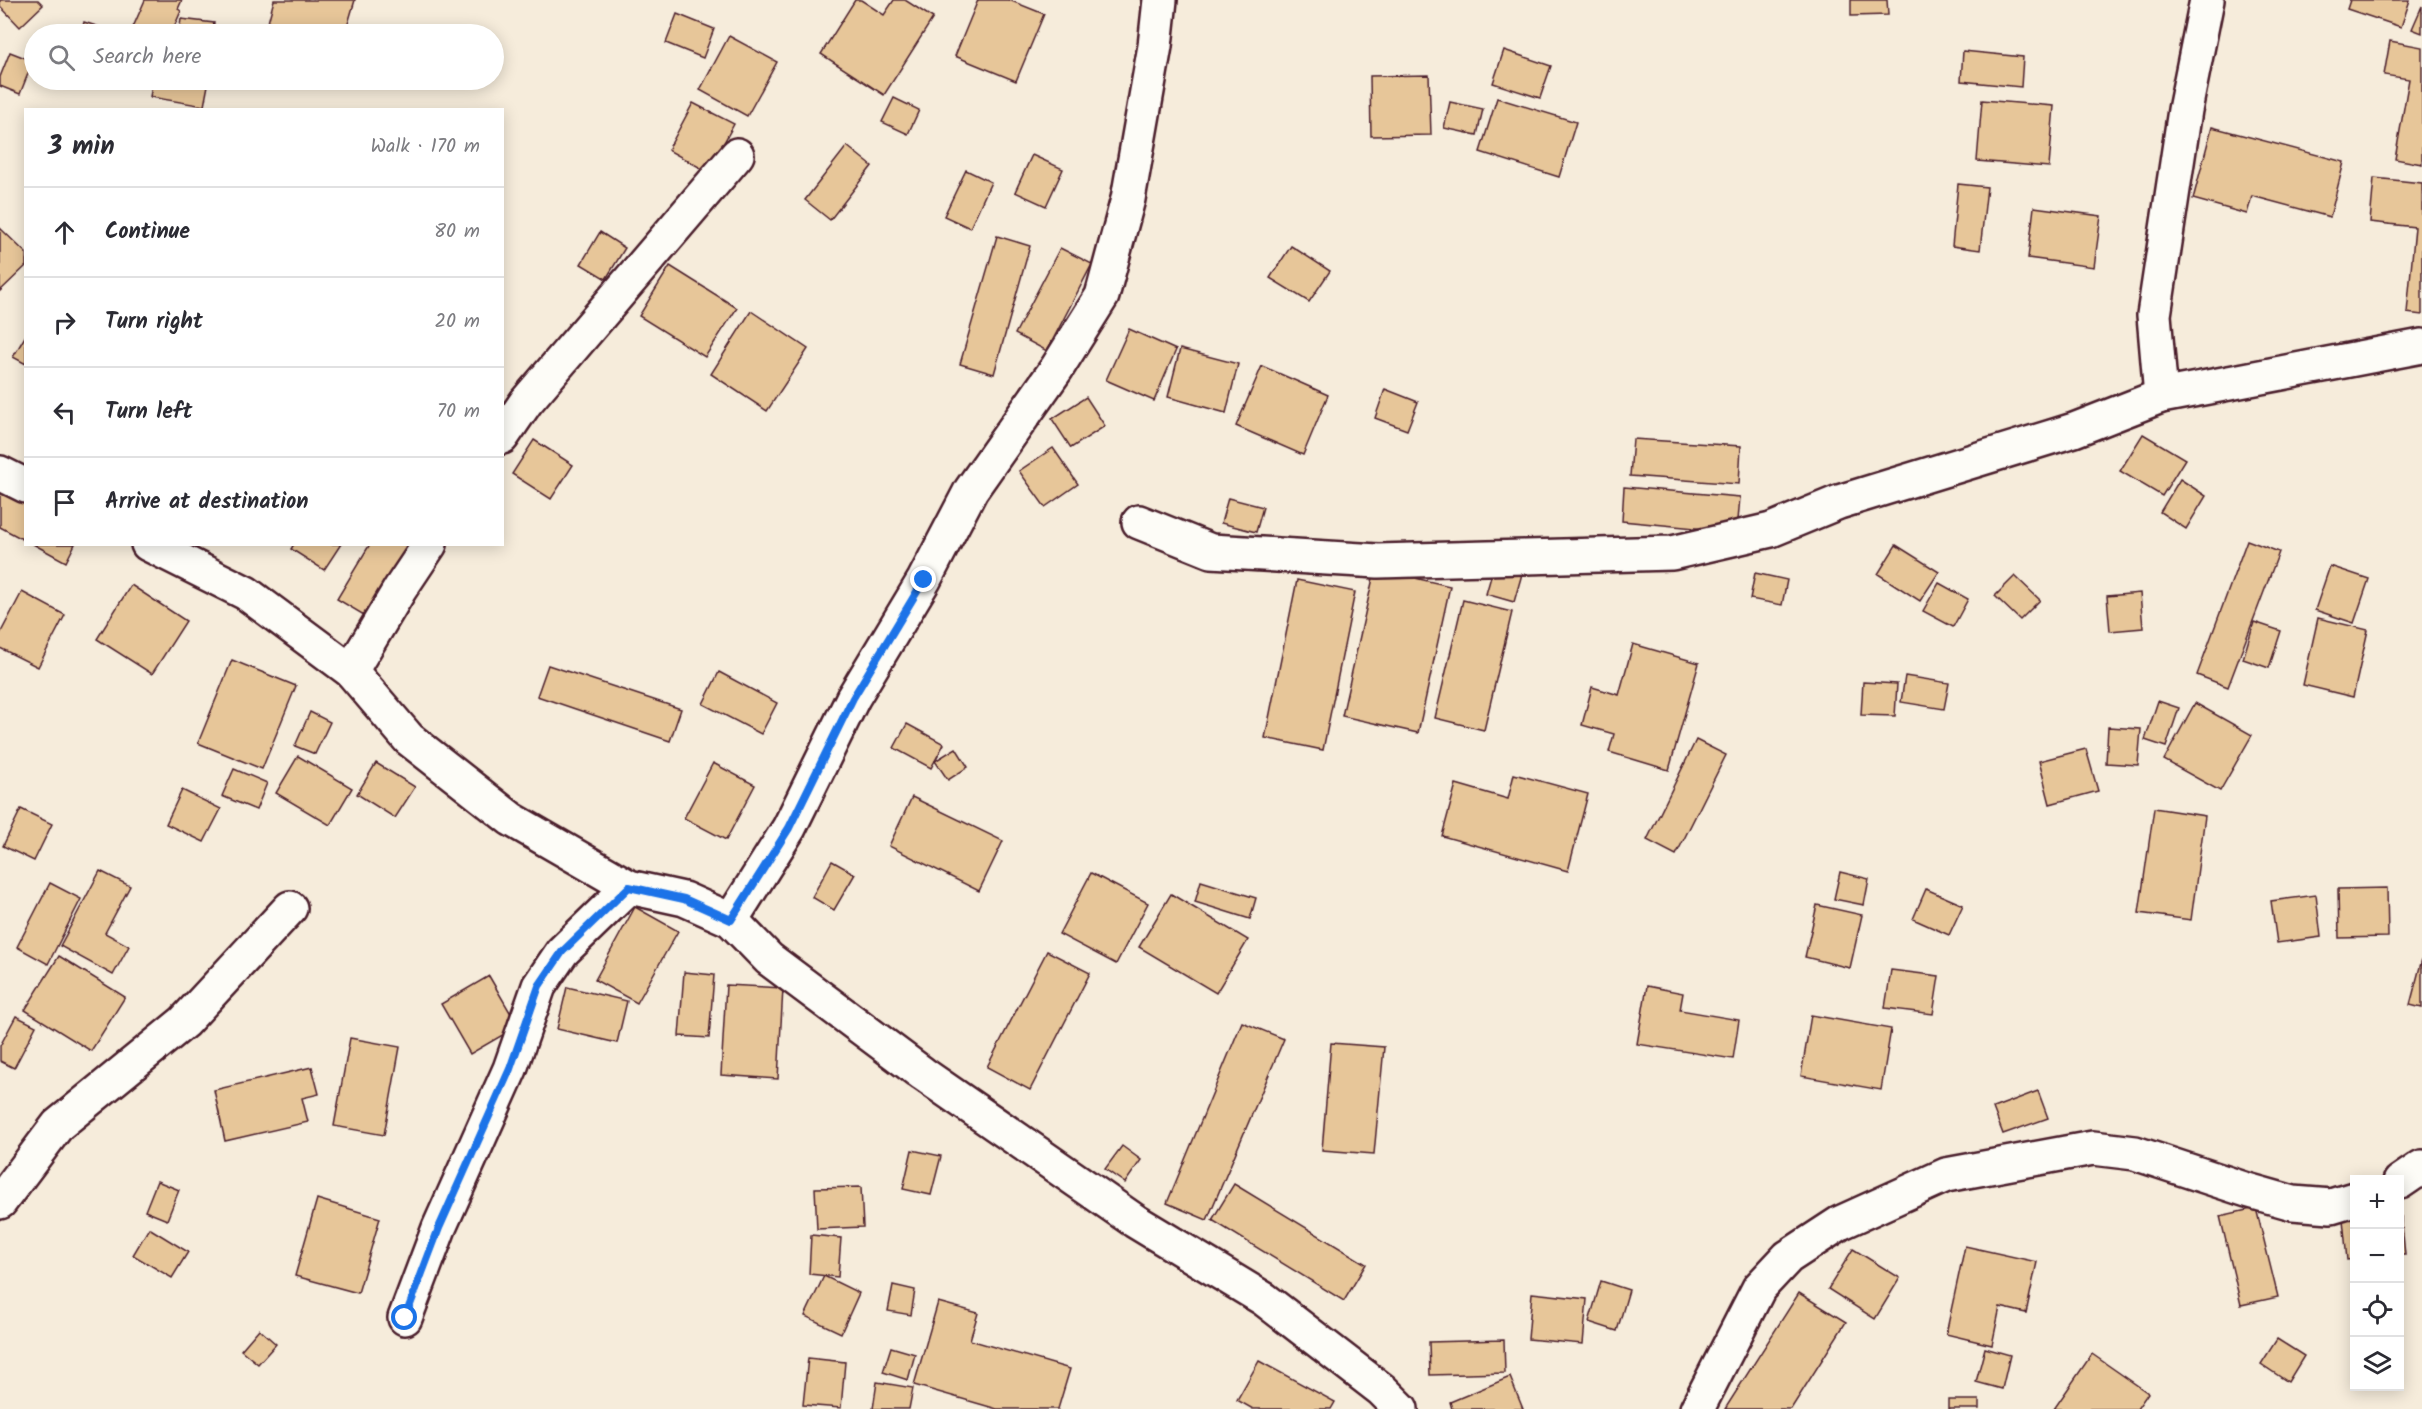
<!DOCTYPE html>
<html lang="en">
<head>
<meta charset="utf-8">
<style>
	body { margin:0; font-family:Kalam,sans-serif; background:#f7f7f7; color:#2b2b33 }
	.controls { position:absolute; right:18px; bottom:18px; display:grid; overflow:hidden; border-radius:0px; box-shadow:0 3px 15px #0003 }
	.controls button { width:54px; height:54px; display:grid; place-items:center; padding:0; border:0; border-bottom:2px solid #e1e1e2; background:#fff; color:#2b2b33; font:30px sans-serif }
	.stop { position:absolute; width:18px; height:18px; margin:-14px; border:4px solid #1a73e8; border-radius:50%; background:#fff }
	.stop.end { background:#1a73e8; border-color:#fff; box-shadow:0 2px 6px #0008 }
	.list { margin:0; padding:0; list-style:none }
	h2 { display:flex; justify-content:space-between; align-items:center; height:78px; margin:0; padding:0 24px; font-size:26px }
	h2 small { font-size:20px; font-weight:400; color:#7c7c81 }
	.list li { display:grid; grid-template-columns:39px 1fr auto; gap:18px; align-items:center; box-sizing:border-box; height:90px; padding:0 24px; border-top:2px solid #e1e1e2 }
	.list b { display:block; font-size:22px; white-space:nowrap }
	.list em { font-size:20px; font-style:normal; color:#7c7c81 }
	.icon { flex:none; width:33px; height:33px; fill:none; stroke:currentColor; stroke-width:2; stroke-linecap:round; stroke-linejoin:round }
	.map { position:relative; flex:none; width:2422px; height:1409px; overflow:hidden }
	.search { position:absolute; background:#fff; box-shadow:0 3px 15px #0003; left:24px; top:24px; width:480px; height:66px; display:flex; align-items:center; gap:15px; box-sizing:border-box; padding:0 21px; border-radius:33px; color:#7c7c81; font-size:22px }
	.panel { position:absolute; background:#fff; box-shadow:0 3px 15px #0003; left:24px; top:108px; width:480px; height:438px; border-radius:0px }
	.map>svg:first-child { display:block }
	.building { fill:#e7c699; stroke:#4a1f2b; stroke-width:1.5 }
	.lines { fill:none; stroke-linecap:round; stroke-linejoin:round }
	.street-casing { stroke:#4a1f2b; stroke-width:38 }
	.street { stroke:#fdfcf7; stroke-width:33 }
	.route { stroke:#1a73e8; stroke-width:8 }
</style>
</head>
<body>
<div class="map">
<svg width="2422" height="1409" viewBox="0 0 2422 1409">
	<rect width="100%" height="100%" fill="#f6ecdb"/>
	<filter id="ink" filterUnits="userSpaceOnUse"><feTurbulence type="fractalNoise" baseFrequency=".0167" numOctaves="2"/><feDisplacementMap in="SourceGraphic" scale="12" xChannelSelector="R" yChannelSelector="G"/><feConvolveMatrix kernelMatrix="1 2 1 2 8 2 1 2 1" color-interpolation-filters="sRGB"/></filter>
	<g filter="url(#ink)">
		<g class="building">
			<path d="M0,0H38L43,5L20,27L0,6Z"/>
			<path d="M145,0H182L178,9L181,11L171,34H130Z"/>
			<path d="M274,0H355L345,34H283L266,30Z"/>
			<path d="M855,0H861L884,15L894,0H905L933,18L884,95L821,54Z"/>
			<path d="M978,0H1009L1044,14L1016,81L955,56Z"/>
			<path d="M1851,0H1887L1888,15L1851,16Z"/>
			<path d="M2350,0H2410L2401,27L2347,9Z"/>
			<path d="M2422,6V33L2412,29Z"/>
			<path d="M677,14L714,29L703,58L666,43Z"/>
			<path d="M181,19L214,23L212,34H179Z"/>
			<path d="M84,22L115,32V34H81Z"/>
			<path d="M729,36L777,62L747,116L700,90Z"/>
			<path d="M2390,41L2422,47V164L2395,159L2409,79L2384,75Z"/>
			<path d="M1504,50L1551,66L1540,98L1493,83Z"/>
			<path d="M1963,51L2023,57L2021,87L1961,81Z"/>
			<path d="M10,52L33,61L20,94L0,86V77Z"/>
			<path d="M1429,75L1431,135L1371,136L1370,76Z"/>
			<path d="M153,80H209L204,106L150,97Z"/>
			<path d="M894,98L919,110L908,134L882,122Z"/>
			<path d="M1497,98L1576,122L1559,177L1480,152Z"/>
			<path d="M1982,100L2054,106L2049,167L1977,161Z"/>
			<path d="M1450,102L1483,109L1477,135L1444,128Z"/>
			<path d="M693,103L734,124L708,172L668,150Z"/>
			<path d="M2212,127L2344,162L2330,217L2252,196L2247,214L2193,199Z"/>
			<path d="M847,146L872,166L830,220L805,200Z"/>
			<path d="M1032,155L1063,169L1046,206L1015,192Z"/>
			<path d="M966,170L991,182L970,228L944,216Z"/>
			<path d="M2374,178L2422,183V315L2407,313L2415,227L2370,222Z"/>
			<path d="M1958,184L1987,187L1980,250L1952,246Z"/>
			<path d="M2034,207L2101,216L2094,267L2028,258Z"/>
			<path d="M0,228L26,253V266L0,291Z"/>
			<path d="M600,232L625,248L606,279L581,264Z"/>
			<path d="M997,236L1030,246L994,374L960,364Z"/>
			<path d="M1291,246L1330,271L1309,302L1270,278Z"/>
			<path d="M1060,248L1092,264L1047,351L1015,334Z"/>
			<path d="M670,266L737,308L705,357L639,316Z"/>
			<path d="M751,311L808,349L767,411L711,374Z"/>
			<path d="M1129,329L1176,350L1154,401L1106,380Z"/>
			<path d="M26,335V364L13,357Z"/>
			<path d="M1180,349L1238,364L1226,413L1168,397Z"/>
			<path d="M1262,366L1328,395L1303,455L1236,426Z"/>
			<path d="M1385,389L1418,402L1407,430L1375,418Z"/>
			<path d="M1086,397L1105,426L1071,448L1052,419Z"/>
			<path d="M2143,434L2185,459L2162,496L2120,471Z"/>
			<path d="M1633,439L1741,446L1739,484L1630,476Z"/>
			<path d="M534,440L573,465L551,499L512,474Z"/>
			<path d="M1053,448L1078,484L1045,507L1019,471Z"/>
			<path d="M2180,479L2206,496L2186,529L2160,512Z"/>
			<path d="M0,487L26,501V541L0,527Z"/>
			<path d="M1624,487L1740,497L1737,532L1622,521Z"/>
			<path d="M1228,498L1263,507L1256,532L1221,523Z"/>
			<path d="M2247,540L2279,552L2228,687L2197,675Z"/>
			<path d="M33,544H75L66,562Z"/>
			<path d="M294,544H341L324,570L291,549Z"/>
			<path d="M370,544H419L374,621L337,599Z"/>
			<path d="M1896,545L1939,572L1920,601L1878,574Z"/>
			<path d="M1496,559L1524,567L1514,602L1486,594Z"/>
			<path d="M2330,566L2369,579L2354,623L2315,610Z"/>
			<path d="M1375,569L1450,586L1418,733L1342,716Z"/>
			<path d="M1755,573L1787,580L1782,605L1750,599Z"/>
			<path d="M2015,576L2040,600L2020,620L1995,596Z"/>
			<path d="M1297,580L1355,592L1323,750L1265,738Z"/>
			<path d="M1939,583L1968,599L1953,627L1923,611Z"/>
			<path d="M131,585L186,621L152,674L97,639Z"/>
			<path d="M22,592L65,615L38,667L0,648V634Z"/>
			<path d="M2140,593L2143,628L2110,631L2107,596Z"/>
			<path d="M1463,600L1512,612L1484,730L1435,718Z"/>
			<path d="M2318,618L2368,630L2353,697L2303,685Z"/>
			<path d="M2254,622L2281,631L2269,668L2243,659Z"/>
			<path d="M1633,644L1699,663L1669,770L1609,752L1614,734L1582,725L1592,687L1619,695Z"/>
			<path d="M232,660L296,686L262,769L198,743Z"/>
			<path d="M548,665L681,709L670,741L537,696Z"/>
			<path d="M719,672L777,703L761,734L703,704Z"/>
			<path d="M1905,676L1949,683L1944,709L1901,702Z"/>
			<path d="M1863,682L1897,684L1895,716L1861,715Z"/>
			<path d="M2158,701L2179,708L2166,747L2145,740Z"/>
			<path d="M2195,703L2252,735L2220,791L2164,760Z"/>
			<path d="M310,712L330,722L315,754L295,746Z"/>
			<path d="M907,724L944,744L931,768L894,748Z"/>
			<path d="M2108,727L2141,729L2138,765L2106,763Z"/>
			<path d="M1696,740L1726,755L1676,855L1647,840Z"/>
			<path d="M956,748L968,767L948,780L935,761Z"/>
			<path d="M2086,749L2098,791L2050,804L2039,761Z"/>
			<path d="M298,756L352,788L330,825L276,793Z"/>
			<path d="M376,763L415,787L395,818L357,794Z"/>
			<path d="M713,763L755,785L726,840L684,818Z"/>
			<path d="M234,769L267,783L256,810L222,796Z"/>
			<path d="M1514,774L1588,794L1568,871L1442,836L1456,784L1508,799Z"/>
			<path d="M182,790L221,809L204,842L166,824Z"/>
			<path d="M912,797L1003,841L979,891L889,846Z"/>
			<path d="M2154,808L2205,816L2191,920L2139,913Z"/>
			<path d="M21,809L52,824L34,861L3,846Z"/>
			<path d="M832,861L855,874L834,910L812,897Z"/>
			<path d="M100,871L130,886L105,933L129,946L113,975L60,946Z"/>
			<path d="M1840,872L1869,879L1864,905L1834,899Z"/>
			<path d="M1091,873L1148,903L1116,964L1059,934Z"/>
			<path d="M1201,881L1256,898L1250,919L1195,902Z"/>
			<path d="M50,883L81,899L48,964L17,947Z"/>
			<path d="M2387,888L2388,937L2339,938L2338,889Z"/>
			<path d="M1926,889L1963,905L1949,935L1913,919Z"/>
			<path d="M1171,894L1248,940L1216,993L1139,947Z"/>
			<path d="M2316,895L2321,937L2277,943L2271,901Z"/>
			<path d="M1817,905L1862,915L1850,968L1805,957Z"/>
			<path d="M635,907L678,931L637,1003L595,980Z"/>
			<path d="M1047,951L1090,973L1030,1090L987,1067Z"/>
			<path d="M59,956L125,997L91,1051L25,1010Z"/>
			<path d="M2422,959V1008L2410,1005Z"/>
			<path d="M1891,970L1939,976L1933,1014L1885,1008Z"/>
			<path d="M684,972L714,975L709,1038L679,1036Z"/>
			<path d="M489,976L518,1026L470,1054L441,1004Z"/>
			<path d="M726,985L783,988L778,1079L721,1075Z"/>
			<path d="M1647,986L1683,993L1680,1010L1739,1020L1733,1059L1637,1044Z"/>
			<path d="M567,987L627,1001L617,1043L557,1029Z"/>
			<path d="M1811,1015L1891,1029L1881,1090L1801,1076Z"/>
			<path d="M16,1016L36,1026L14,1068L0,1061V1046Z"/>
			<path d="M1242,1022L1284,1039L1207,1220L1167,1203Z"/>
			<path d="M350,1038L400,1047L384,1135L334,1126Z"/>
			<path d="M1331,1043L1384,1047L1374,1154L1322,1150Z"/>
			<path d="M312,1067L319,1094L302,1098L308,1122L225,1141L214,1090Z"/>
			<path d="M2038,1091L2048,1118L2003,1134L1993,1108Z"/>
			<path d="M1122,1146L1141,1160L1125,1183L1105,1169Z"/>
			<path d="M912,1150L941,1156L931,1195L903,1189Z"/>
			<path d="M157,1181L179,1190L167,1220L145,1211Z"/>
			<path d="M1234,1184L1366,1264L1344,1301L1212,1220Z"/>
			<path d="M861,1187L863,1227L817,1229L815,1188Z"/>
			<path d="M317,1199L380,1218L358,1293L295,1276Z"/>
			<path d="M2400,1203L2405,1255H2400Z"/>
			<path d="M2354,1207V1259L2347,1260L2342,1209Z"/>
			<path d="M2256,1208L2278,1297L2241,1305L2220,1216Z"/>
			<path d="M149,1228L188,1252L172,1278L133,1255Z"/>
			<path d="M811,1235L841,1238L838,1277L809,1274Z"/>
			<path d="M1965,1246L2037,1262L2026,1313L2000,1307L1992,1345L1946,1334Z"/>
			<path d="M1853,1249L1900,1278L1875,1319L1828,1289Z"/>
			<path d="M824,1276L859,1293L841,1333L805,1316Z"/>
			<path d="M1601,1281L1629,1290L1617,1331L1589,1322Z"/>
			<path d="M893,1285L915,1290L911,1315L888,1311Z"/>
			<path d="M1532,1293L1587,1299L1583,1344L1528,1339Z"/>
			<path d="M1799,1293L1846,1322L1791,1409H1725Z"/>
			<path d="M938,1302L978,1313L970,1340L1070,1369L1058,1409H997L914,1385Z"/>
			<path d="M259,1329L276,1344L258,1364L241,1350Z"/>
			<path d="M2277,1339L2304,1356L2288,1382L2261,1364Z"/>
			<path d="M1504,1340L1505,1373L1430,1375L1429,1342Z"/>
			<path d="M891,1347L915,1354L908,1380L883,1372Z"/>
			<path d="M1985,1348L2010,1355L2002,1389L1976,1382Z"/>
			<path d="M2092,1354L2148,1393L2137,1409H2054Z"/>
			<path d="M808,1358L845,1362L841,1408L803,1405Z"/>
			<path d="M1259,1361L1335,1402L1331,1409H1253L1237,1400Z"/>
			<path d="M1510,1377L1523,1409H1452L1450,1402Z"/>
			<path d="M877,1382L913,1388L909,1409H873Z"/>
			<rect x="1948" y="1400" width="31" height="9"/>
		</g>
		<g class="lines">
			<g class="street-casing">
				<g id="street">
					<path d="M2161,396L2154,315L2185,110L2207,0"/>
					<path d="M502,437L526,402L737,155"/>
					<path d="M0,473L26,486"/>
					<path d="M1139,522L1211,551L1378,561L1672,553L1771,530L1839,502L2074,430L2161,396L2422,346"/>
					<path d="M148,544L246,593L351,671L409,739L511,819L629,887L684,899L731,920L769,959L923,1074L1135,1221L1264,1299L1382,1390L1401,1409"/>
					<path d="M351,671L400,589L430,544"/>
					<path d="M731,920L789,828L853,698L924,580L971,490L1057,368L1102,296L1128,199L1155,46L1160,0"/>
					<path d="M2400,1182L2422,1167"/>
					<path d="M0,1202L58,1125L184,1022L290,908"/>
					<path d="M405,1318L439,1228L510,1069L539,986L562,952L629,887"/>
					<path d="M1697,1409L1759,1288L1788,1257L1840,1223L1946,1175L2093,1148L2135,1153L2247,1190L2293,1203L2331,1206L2354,1199"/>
				</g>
			</g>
			<use href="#street" class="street"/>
		</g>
	</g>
	<g class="lines" filter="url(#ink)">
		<path class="route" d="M405,1318L439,1228L510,1069L539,986L562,952L629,887L684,899L731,920L789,828L853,698L924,580"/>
	</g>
</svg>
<div class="controls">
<button>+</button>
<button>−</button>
<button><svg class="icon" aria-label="locate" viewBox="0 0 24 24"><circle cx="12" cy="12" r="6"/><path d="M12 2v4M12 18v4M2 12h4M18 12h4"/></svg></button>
<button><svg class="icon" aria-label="layers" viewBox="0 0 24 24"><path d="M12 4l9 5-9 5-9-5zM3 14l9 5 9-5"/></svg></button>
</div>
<div class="stop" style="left:405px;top:1318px"></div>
<div class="stop end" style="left:924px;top:580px"></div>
<div class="search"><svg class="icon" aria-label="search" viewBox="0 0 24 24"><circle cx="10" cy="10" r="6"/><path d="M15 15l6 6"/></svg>Search here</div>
<section class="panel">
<h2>3 min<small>Walk · 170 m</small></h2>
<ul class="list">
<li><svg class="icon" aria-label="ahead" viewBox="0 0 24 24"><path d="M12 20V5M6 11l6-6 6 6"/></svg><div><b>Continue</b></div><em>80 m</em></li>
<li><svg class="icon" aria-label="right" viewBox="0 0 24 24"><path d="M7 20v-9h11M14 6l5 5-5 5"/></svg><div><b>Turn right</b></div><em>20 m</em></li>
<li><svg class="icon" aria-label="left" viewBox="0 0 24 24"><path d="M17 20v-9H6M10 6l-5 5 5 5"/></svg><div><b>Turn left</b></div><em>70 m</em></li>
<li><svg class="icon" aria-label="arrive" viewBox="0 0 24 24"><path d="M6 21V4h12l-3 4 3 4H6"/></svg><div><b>Arrive at destination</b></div></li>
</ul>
</section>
</div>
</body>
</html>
